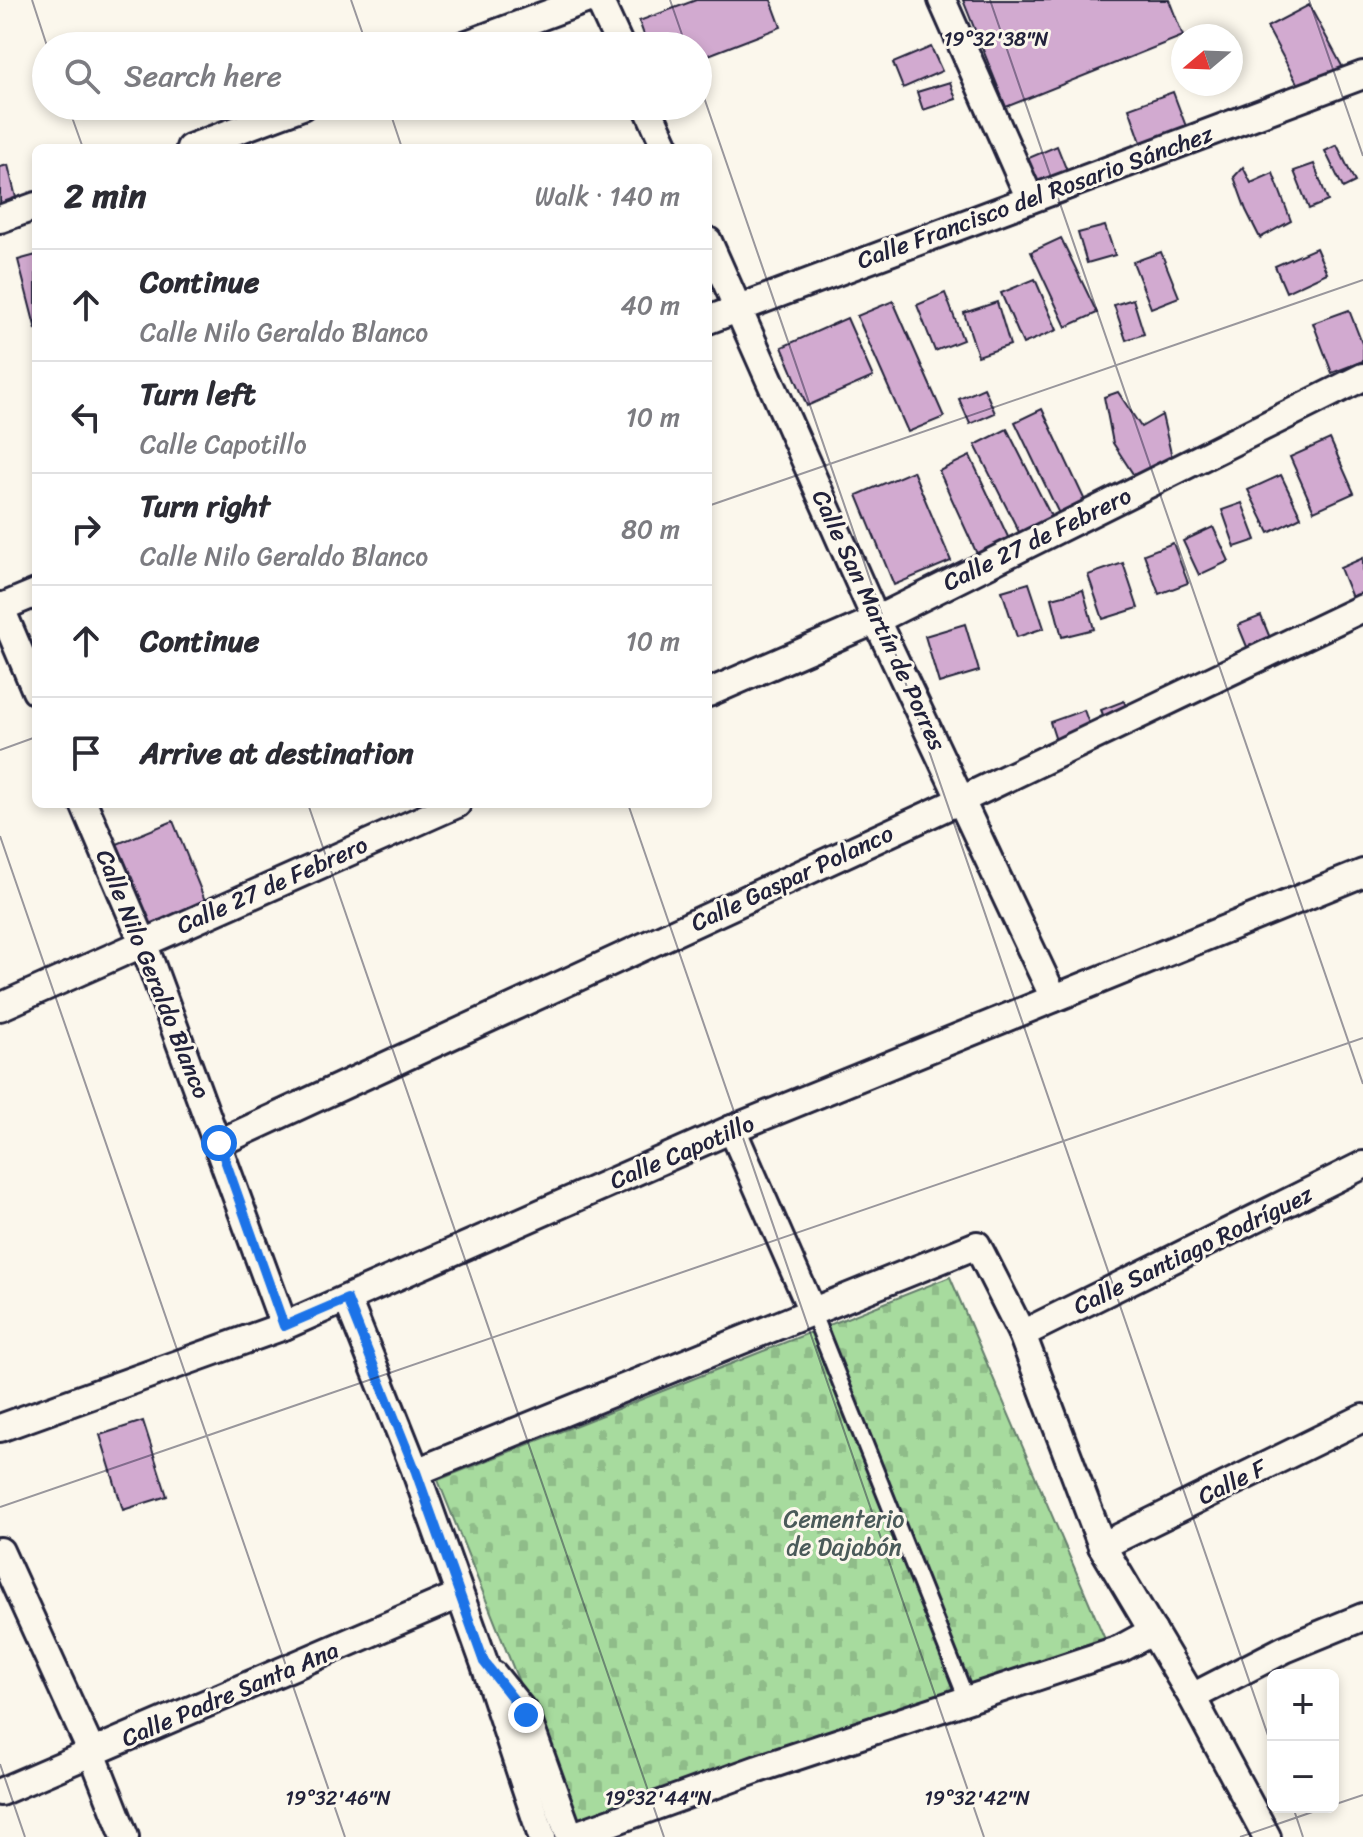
<!DOCTYPE html>
<html lang="en">
<head>
<meta charset="utf-8">
<style>
	body { margin:0; font-family:Sriracha,sans-serif; background:#f7f7f7; color:#2b2b33 }
	.controls { position:absolute; right:24px; bottom:24px; display:grid; overflow:hidden; border-radius:12px; box-shadow:0 4px 12px #0003 }
	.controls button { width:72px; height:72px; display:grid; place-items:center; padding:0; border:0; border-bottom:2px solid #e1e1e2; background:#fff; color:#2b2b33; font:40px sans-serif }
	.compass { position:absolute; left:1171px; top:24px; width:72px; height:72px; border-radius:50%; background:#fff; box-shadow:0 4px 12px #0003; rotate:251deg }
	.stop { position:absolute; width:24px; height:24px; margin:-18px; border:6px solid #1a73e8; border-radius:50%; background:#fff }
	.stop.end { background:#1a73e8; border-color:#fff; box-shadow:0 2px 8px #0008 }
	.list { margin:0; padding:0; list-style:none }
	h2 { display:flex; justify-content:space-between; align-items:center; height:104px; margin:0; padding:0 32px; font-size:34px }
	h2 small { font-size:26px; font-weight:400; color:#7c7c81 }
	.list li { display:grid; grid-template-columns:52px 1fr auto; gap:24px; align-items:center; box-sizing:border-box; height:112px; padding:0 32px; border-top:2px solid #e1e1e2 }
	.list b { display:block; font-size:30px; white-space:nowrap }
	.list p { margin:0; font-size:26px; white-space:nowrap; color:#7c7c81 }
	.list em { font-size:26px; font-style:normal; color:#7c7c81 }
	.icon { flex:none; width:44px; height:44px; fill:none; stroke:currentColor; stroke-width:2; stroke-linecap:round; stroke-linejoin:round }
	.map { position:relative; flex:none; width:1363px; height:1837px; overflow:hidden }
	.search { position:absolute; background:#fff; box-shadow:0 4px 12px #0003; left:32px; top:32px; width:680px; height:88px; display:flex; align-items:center; gap:20px; box-sizing:border-box; padding:0 28px; border-radius:44px; color:#7c7c81; font-size:30px }
	.panel { position:absolute; background:#fff; box-shadow:0 4px 12px #0003; left:32px; top:144px; width:680px; height:664px; border-radius:12px }
	.map>svg:first-child { display:block }
	.cemetery { fill:url(#cemetery-stones); stroke:#647e6c; stroke-width:2 }
	.building { fill:#d2aad0; stroke:#22223b; stroke-width:2 }
	.lines { fill:none; stroke-linecap:round; stroke-linejoin:round }
	.lane-casing { stroke:#22223b; stroke-width:20 }
	.street-casing { stroke:#22223b; stroke-width:32 }
	.lane { stroke:#fbf7ec; stroke-width:14 }
	.street { stroke:#fbf7ec; stroke-width:26 }
	.route { stroke:#1a73e8; stroke-width:10 }
	.ticks { fill:none; stroke:#22223b; stroke-width:2; stroke-opacity:0.45 }
	.labels { text-anchor:middle; dominant-baseline:central; stroke-width:6; stroke-linejoin:round; paint-order:stroke }
	.street-label { font-size:24px; fill:#22223b; stroke:#fbf7ec }
	.park-label { font-size:24px; fill:#4a5a59; stroke:#fbf7ec }
	.ticks-label { font-size:20px; text-anchor:middle; fill:#22223b; stroke:#fbf7ec; stroke-width:6; stroke-linejoin:round; paint-order:stroke }
</style>
</head>
<body>
<div class="map">
<svg width="1363" height="1837" viewBox="0 0 1363 1837">
	<defs>
		<pattern id="cemetery-stones" width="16" height="16" patternUnits="userSpaceOnUse" patternTransform="scale(2)"><rect width="16" height="16" fill="#a7db9e"/><path d="M2 7V4a2 2 0 0 1 4 0v3zM10 15v-3a2 2 0 0 1 4 0v3z" fill="#8fbc89"/></pattern>
	</defs>
	<rect width="100%" height="100%" fill="#fbf7ec"/>
	<filter id="ink" filterUnits="userSpaceOnUse"><feTurbulence type="fractalNoise" baseFrequency=".0125" numOctaves="2"/><feDisplacementMap in="SourceGraphic" scale="16" xChannelSelector="R" yChannelSelector="G"/><feConvolveMatrix kernelMatrix="1 2 1 2 8 2 1 2 1" color-interpolation-filters="sRGB"/></filter>
	<g filter="url(#ink)">
		<path class="cemetery" d="M950,1277L1110,1651L579,1832L438,1480Z"/>
		<g class="building">
			<path d="M696,0H771L781,27L698,59V46H648L639,21Z"/>
			<path d="M963,0H1169L1183,36L1006,107Z"/>
			<path d="M1309,5L1348,77L1306,100L1267,27Z"/>
			<path d="M931,47L942,71L903,88L893,63Z"/>
			<path d="M950,82L956,99L923,110L917,92Z"/>
			<path d="M1173,92L1193,145L1148,162L1129,108Z"/>
			<path d="M1337,145L1355,182L1343,188L1325,151Z"/>
			<path d="M1057,146L1075,191L1043,205L1024,160Z"/>
			<path d="M1314,164L1328,201L1309,209L1294,171Z"/>
			<path d="M8,165L21,218L0,224V167Z"/>
			<path d="M1243,167L1251,183L1273,173L1291,221L1260,238L1246,210L1234,177Z"/>
			<path d="M1105,226L1115,255L1087,263L1078,233Z"/>
			<path d="M1061,238L1097,313L1066,327L1031,252Z"/>
			<path d="M1316,248L1327,273L1286,292L1275,266Z"/>
			<path d="M1161,252L1179,297L1151,308L1133,262Z"/>
			<path d="M36,255V330L18,260Z"/>
			<path d="M1035,279L1057,330L1023,344L1001,293Z"/>
			<path d="M945,293L963,340L935,351L917,305Z"/>
			<path d="M1133,299L1144,334L1126,340L1114,305Z"/>
			<path d="M893,301L944,417L908,432L857,316Z"/>
			<path d="M997,302L1010,345L978,356L964,313Z"/>
			<path d="M1349,310L1363,346V361L1332,373L1313,323Z"/>
			<path d="M847,318L873,377L807,406L782,347Z"/>
			<path d="M984,388L995,413L970,424L959,399Z"/>
			<path d="M1118,392L1141,427L1162,415L1173,462L1135,477L1113,443L1104,397Z"/>
			<path d="M1042,409L1087,505L1061,518L1015,422Z"/>
			<path d="M1007,429L1053,520L1021,536L975,445Z"/>
			<path d="M1330,439L1354,493L1314,511L1290,457Z"/>
			<path d="M970,456L1009,539L977,554L939,471Z"/>
			<path d="M913,471L951,561L894,585L857,495Z"/>
			<path d="M1281,475L1301,517L1269,533L1248,490Z"/>
			<path d="M1242,503L1256,540L1235,547L1222,510Z"/>
			<path d="M1213,527L1229,561L1199,575L1183,541Z"/>
			<path d="M1173,543L1188,583L1159,594L1144,554Z"/>
			<path d="M1363,558V613L1359,615L1340,568Z"/>
			<path d="M1123,563L1138,608L1103,619L1088,575Z"/>
			<path d="M1029,583L1044,628L1017,637L1002,591Z"/>
			<path d="M1083,590L1094,629L1062,637L1052,598Z"/>
			<path d="M1261,616L1275,650L1252,659L1238,625Z"/>
			<path d="M965,624L979,671L939,683L925,636Z"/>
			<path d="M1124,701L1130,717L1108,726L1101,710Z"/>
			<path d="M1084,710L1094,738L1059,750L1050,722Z"/>
			<path d="M173,821L212,918L156,940L117,844Z"/>
			<path d="M143,1421L167,1496L123,1510L100,1435Z"/>
		</g>
		<g class="lines">
			<g class="lane-casing">
				<path id="lane" d="M812,1311L967,1700"/>
			</g>
			<g class="street-casing">
				<g id="street">
					<path d="M599,0L620,46"/>
					<path d="M942,0L1030,199"/>
					<path d="M462,46L585,0"/>
					<path d="M647,106L666,148"/>
					<path d="M190,148L302,106"/>
					<path d="M0,219L36,206"/>
					<path d="M708,241L876,620L1054,998"/>
					<path d="M708,320L1363,75"/>
					<path d="M0,606L36,691"/>
					<path d="M0,608L36,593"/>
					<path d="M708,693L876,620L1363,377"/>
					<path d="M84,804L143,942L284,1326"/>
					<path d="M0,1007L457,804"/>
					<path d="M732,1129L812,1311"/>
					<path d="M219,1143L963,799L1363,608"/>
					<path d="M347,1299L416,1472L484,1662L542,1837"/>
					<path d="M1022,1334L1363,1165"/>
					<path d="M0,1428L284,1326L732,1129L1363,873"/>
					<path d="M416,1472L977,1245L1022,1334L1102,1546L1192,1697L1267,1837"/>
					<path d="M1102,1546L1363,1418"/>
					<path d="M0,1551L92,1753L125,1837"/>
					<path d="M494,1675L526,1715L570,1837"/>
					<path d="M1192,1697L1285,1649L1363,1617"/>
					<path d="M0,1792L459,1595"/>
					<path d="M570,1837L758,1769L1120,1649L1153,1631"/>
				</g>
			</g>
			<use href="#lane" class="lane"/>
			<use href="#street" class="street"/>
		</g>
	</g>
	<g class="lines" filter="url(#ink)">
		<path class="route" d="M219,1143L284,1326L347,1299L416,1472L484,1662L526,1715"/>
	</g>
	<path class="ticks" d="M32,0L47,46M351,0L367,46M670,0L686,46M990,0L1363,1084M1309,0L1363,156M698,80L1273,1750M68,106L83,148M388,106L402,148M708,506L1363,280M0,750L36,737M308,804L664,1837M628,804L984,1837M0,836L345,1837M0,1507L1363,1038M0,1764L25,1837M1333,1805L1363,1795M1293,1807L1303,1837M1240,1837L1327,1807"/>
	<g class="labels">
		<g class="street-label">
			<text transform="translate(1035 197) rotate(-20)">Calle Francisco del Rosario Sánchez</text>
			<text transform="translate(1037 539) rotate(-26)">Calle 27 de Febrero</text>
			<text transform="translate(879 620) rotate(65)">Calle San Martín de Porres</text>
			<text transform="translate(792 878) rotate(-25)">Calle Gaspar Polanco</text>
			<text transform="translate(272 885) rotate(-24)">Calle 27 de Febrero</text>
			<text transform="translate(153 974) rotate(68)">Calle Nilo Geraldo Blanco</text>
			<text transform="translate(682 1152) rotate(-23)">Calle Capotillo</text>
			<text transform="translate(1193 1250) rotate(-26)">Calle Santiago Rodríguez</text>
			<text transform="translate(1232 1482) rotate(-26)">Calle F</text>
			<text transform="translate(230 1694) rotate(-23)">Calle Padre Santa Ana</text>
		</g>
		<g class="park-label">
			<text x="844" y="1519">Cementerio<tspan x="844" dy="28">de Dajabón</tspan></text>
		</g>
	</g>
	<g class="ticks-label">
		<text x="996" y="46">19°32'38"N</text>
		<text x="338" y="1805">19°32'46"N</text>
		<text x="658" y="1805">19°32'44"N</text>
		<text x="977" y="1805">19°32'42"N</text>
	</g>
</svg>
<div class="controls">
<button>+</button>
<button>−</button>
</div>
<svg class="compass" viewBox="-18 -18 36 36"><path d="M0-13l5 13h-10z" fill="#e53935"/><path d="M0 13l5-13h-10z" fill="#7c7c81"/></svg>
<div class="stop" style="left:219px;top:1143px"></div>
<div class="stop end" style="left:526px;top:1715px"></div>
<div class="search"><svg class="icon" aria-label="search" viewBox="0 0 24 24"><circle cx="10" cy="10" r="6"/><path d="M15 15l6 6"/></svg>Search here</div>
<section class="panel">
<h2>2 min<small>Walk · 140 m</small></h2>
<ul class="list">
<li><svg class="icon" aria-label="ahead" viewBox="0 0 24 24"><path d="M12 20V5M6 11l6-6 6 6"/></svg><div><b>Continue</b><p>Calle Nilo Geraldo Blanco</p></div><em>40 m</em></li>
<li><svg class="icon" aria-label="left" viewBox="0 0 24 24"><path d="M17 20v-9H6M10 6l-5 5 5 5"/></svg><div><b>Turn left</b><p>Calle Capotillo</p></div><em>10 m</em></li>
<li><svg class="icon" aria-label="right" viewBox="0 0 24 24"><path d="M7 20v-9h11M14 6l5 5-5 5"/></svg><div><b>Turn right</b><p>Calle Nilo Geraldo Blanco</p></div><em>80 m</em></li>
<li><svg class="icon" aria-label="ahead" viewBox="0 0 24 24"><path d="M12 20V5M6 11l6-6 6 6"/></svg><div><b>Continue</b></div><em>10 m</em></li>
<li><svg class="icon" aria-label="arrive" viewBox="0 0 24 24"><path d="M6 21V4h12l-3 4 3 4H6"/></svg><div><b>Arrive at destination</b></div></li>
</ul>
</section>
</div>
</body>
</html>
